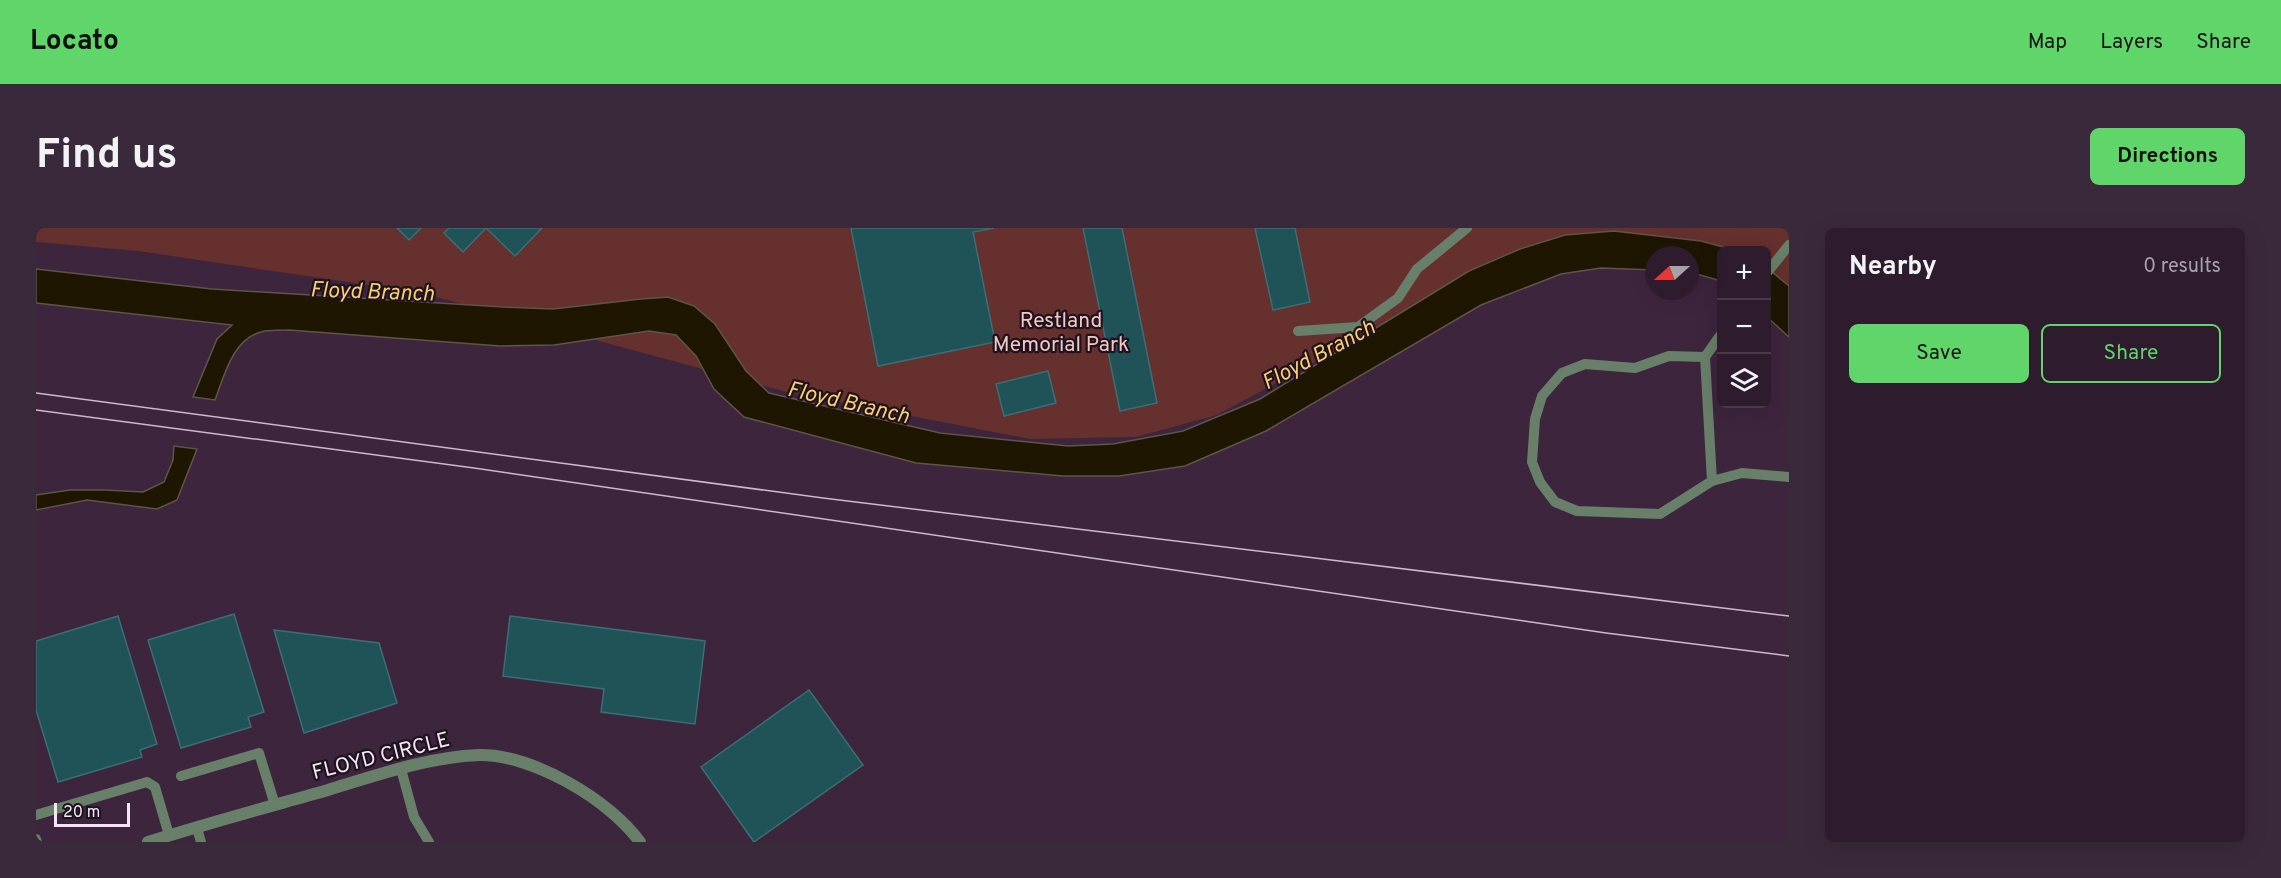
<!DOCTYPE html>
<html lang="en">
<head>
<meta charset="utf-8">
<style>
	body { margin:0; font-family:Overpass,sans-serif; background:#3a293a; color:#f1f3f6 }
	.controls { position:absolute; right:18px; top:18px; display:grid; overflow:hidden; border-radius:9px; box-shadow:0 6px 24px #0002 }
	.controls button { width:54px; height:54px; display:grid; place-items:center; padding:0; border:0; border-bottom:2px solid #493a4a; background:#2e1c2e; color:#f1f3f6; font:30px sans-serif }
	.compass { position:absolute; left:1609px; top:18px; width:54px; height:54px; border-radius:50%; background:#2e1c2e; box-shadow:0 6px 24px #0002; rotate:249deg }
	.scale { position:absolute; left:18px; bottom:15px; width:76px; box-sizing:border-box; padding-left:6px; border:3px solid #f4e4f4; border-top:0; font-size:16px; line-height:21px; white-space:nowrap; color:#f4e4f4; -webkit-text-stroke:4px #1e131e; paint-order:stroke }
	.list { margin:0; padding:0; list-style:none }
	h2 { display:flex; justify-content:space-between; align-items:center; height:78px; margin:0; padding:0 24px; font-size:26px }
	h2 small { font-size:20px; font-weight:400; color:#a7a1aa }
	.actions { display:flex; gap:12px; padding:18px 24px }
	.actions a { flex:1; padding:14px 0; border:2px solid #60d56a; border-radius:9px; text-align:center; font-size:21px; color:#60d56a }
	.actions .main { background:#60d56a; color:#111 }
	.icon { flex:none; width:33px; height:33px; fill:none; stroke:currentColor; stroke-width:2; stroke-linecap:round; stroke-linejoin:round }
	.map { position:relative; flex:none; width:1753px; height:614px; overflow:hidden; border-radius:9px }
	header { display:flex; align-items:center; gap:36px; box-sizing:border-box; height:84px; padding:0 30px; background:#60d56a; color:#111 }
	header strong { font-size:28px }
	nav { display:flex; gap:33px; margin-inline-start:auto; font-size:21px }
	.intro { display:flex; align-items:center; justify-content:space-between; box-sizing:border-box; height:144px; padding:0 36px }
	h1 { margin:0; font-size:42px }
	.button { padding:15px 27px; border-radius:9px; background:#60d56a; color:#111; font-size:21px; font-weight:700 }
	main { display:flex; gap:36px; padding:0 36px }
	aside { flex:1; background:#2e1c2e; border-radius:9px; box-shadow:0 6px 24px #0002 }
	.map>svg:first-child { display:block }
	.green { fill:#65302d }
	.water { fill:#1f1602; stroke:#5f544b; stroke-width:1.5 }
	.building { fill:#1f5358; stroke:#3c6e74; stroke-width:1.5 }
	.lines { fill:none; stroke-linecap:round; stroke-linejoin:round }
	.lane { stroke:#687f69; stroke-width:10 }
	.street { stroke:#687f69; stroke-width:12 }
	.tram { stroke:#cbbacc; stroke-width:1.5 }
	.labels { text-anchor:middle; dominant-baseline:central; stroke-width:4.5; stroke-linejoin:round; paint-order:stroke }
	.park-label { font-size:21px; fill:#f2c7c2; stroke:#1e131e }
	.street-label { font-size:21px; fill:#f4e4f4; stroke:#1e131e }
	.water-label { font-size:22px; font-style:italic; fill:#face6f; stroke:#1e131e }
</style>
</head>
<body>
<header>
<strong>Locato</strong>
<nav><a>Map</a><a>Layers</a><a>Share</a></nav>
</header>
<div class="intro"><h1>Find us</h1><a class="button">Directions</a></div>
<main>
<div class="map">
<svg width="1753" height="614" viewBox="0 0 1753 614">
	<rect width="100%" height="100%" fill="#3d253e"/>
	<path class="green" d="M0,0H1753V64L1731,46L1730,22H1686L1549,13L1458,37L1181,187L1100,209L994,211L747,163L386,65L102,23L0,14Z"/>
	<g class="water">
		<path d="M1578,3L1665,13L1698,22H1686L1685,53L1654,44V27H1618V42L1565,40L1525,46L1445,77L1230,203L1149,238L1083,248H1027L880,235L708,189L678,161L660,128L640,107L613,103L518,117L464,118L253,102C245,103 233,101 225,104C197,111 188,148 179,172L157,169L181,111L196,97L0,75V41L176,61L467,79L517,81L605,71L632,69L658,78L679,96L710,143L733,165L904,205L1032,218L1077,216L1147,203L1224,171L1433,43L1484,21L1529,7Z"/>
		<path d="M1730,39L1753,58V109L1731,89Z"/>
		<path d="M138,218L161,221L141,272L121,281L51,272L0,282V267L34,262H69L107,264L128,254L137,232Z"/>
	</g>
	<g class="building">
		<path d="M361,0H385L373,12Z"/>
		<path d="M413,0H506L479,28L450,0L427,24L408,5Z"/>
		<path d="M815,0H958L937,4L959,114L842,138Z"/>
		<path d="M1047,0H1086L1121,175L1084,183Z"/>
		<path d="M1219,0H1259L1274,74L1237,82Z"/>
		<path d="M1012,143L1020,175L968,188L960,156Z"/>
		<path d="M198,386L228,484L212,489L215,499L145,520L112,412Z"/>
		<path d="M82,388L121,516L104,522L106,529L22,554L0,482V413Z"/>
		<path d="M474,388L669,413L659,496L565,484L568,461L467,448Z"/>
		<path d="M238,402L343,415L361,475L268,505Z"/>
		<path d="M773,462L827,537L718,614L665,539Z"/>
	</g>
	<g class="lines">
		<g class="lane">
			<path d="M1730,46L1753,17"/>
			<path d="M1262,103L1322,99L1362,70L1381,41L1431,0"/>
			<path d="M1669,129L1676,253L1624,286L1541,283L1519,274L1504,254L1496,234L1499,191L1506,168L1526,145L1549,136L1599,140L1633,128L1669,129L1686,105"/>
			<path d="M1676,253L1706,245L1753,249"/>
			<path d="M365,541L378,589L393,614"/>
			<path d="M145,548L223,525L239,577"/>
			<path d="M0,587L111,554L119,559L133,607"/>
			<path d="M161,600L165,614"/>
			<path d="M0,611L1,614"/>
		</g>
		<path class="street" d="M112,614C172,595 232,579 292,562C341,547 392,529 443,527C496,526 574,572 604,614"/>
		<g class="tram">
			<path d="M0,165L787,270L1753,388"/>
			<path d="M0,182L438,240L1570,405L1753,428"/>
		</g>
	</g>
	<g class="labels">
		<g class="park-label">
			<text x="1025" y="93">Restland<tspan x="1025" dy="24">Memorial Park</tspan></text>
		</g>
		<g class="street-label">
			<text transform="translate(345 529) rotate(-14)">FLOYD CIRCLE</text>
		</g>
		<g class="water-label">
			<text transform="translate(336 65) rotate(2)">Floyd Branch</text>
			<text transform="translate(1283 128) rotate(-28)">Floyd Branch</text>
			<text transform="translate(812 176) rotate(13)">Floyd Branch</text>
		</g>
	</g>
</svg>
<div class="controls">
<button>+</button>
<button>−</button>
<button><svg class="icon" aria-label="layers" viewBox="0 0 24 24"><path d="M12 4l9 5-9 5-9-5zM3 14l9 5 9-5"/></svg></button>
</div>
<svg class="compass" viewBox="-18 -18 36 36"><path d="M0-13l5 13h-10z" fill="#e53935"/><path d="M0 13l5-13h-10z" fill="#a7a1aa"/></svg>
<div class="scale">20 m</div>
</div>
<aside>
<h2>Nearby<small>0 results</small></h2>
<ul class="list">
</ul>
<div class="actions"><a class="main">Save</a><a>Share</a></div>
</aside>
</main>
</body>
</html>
